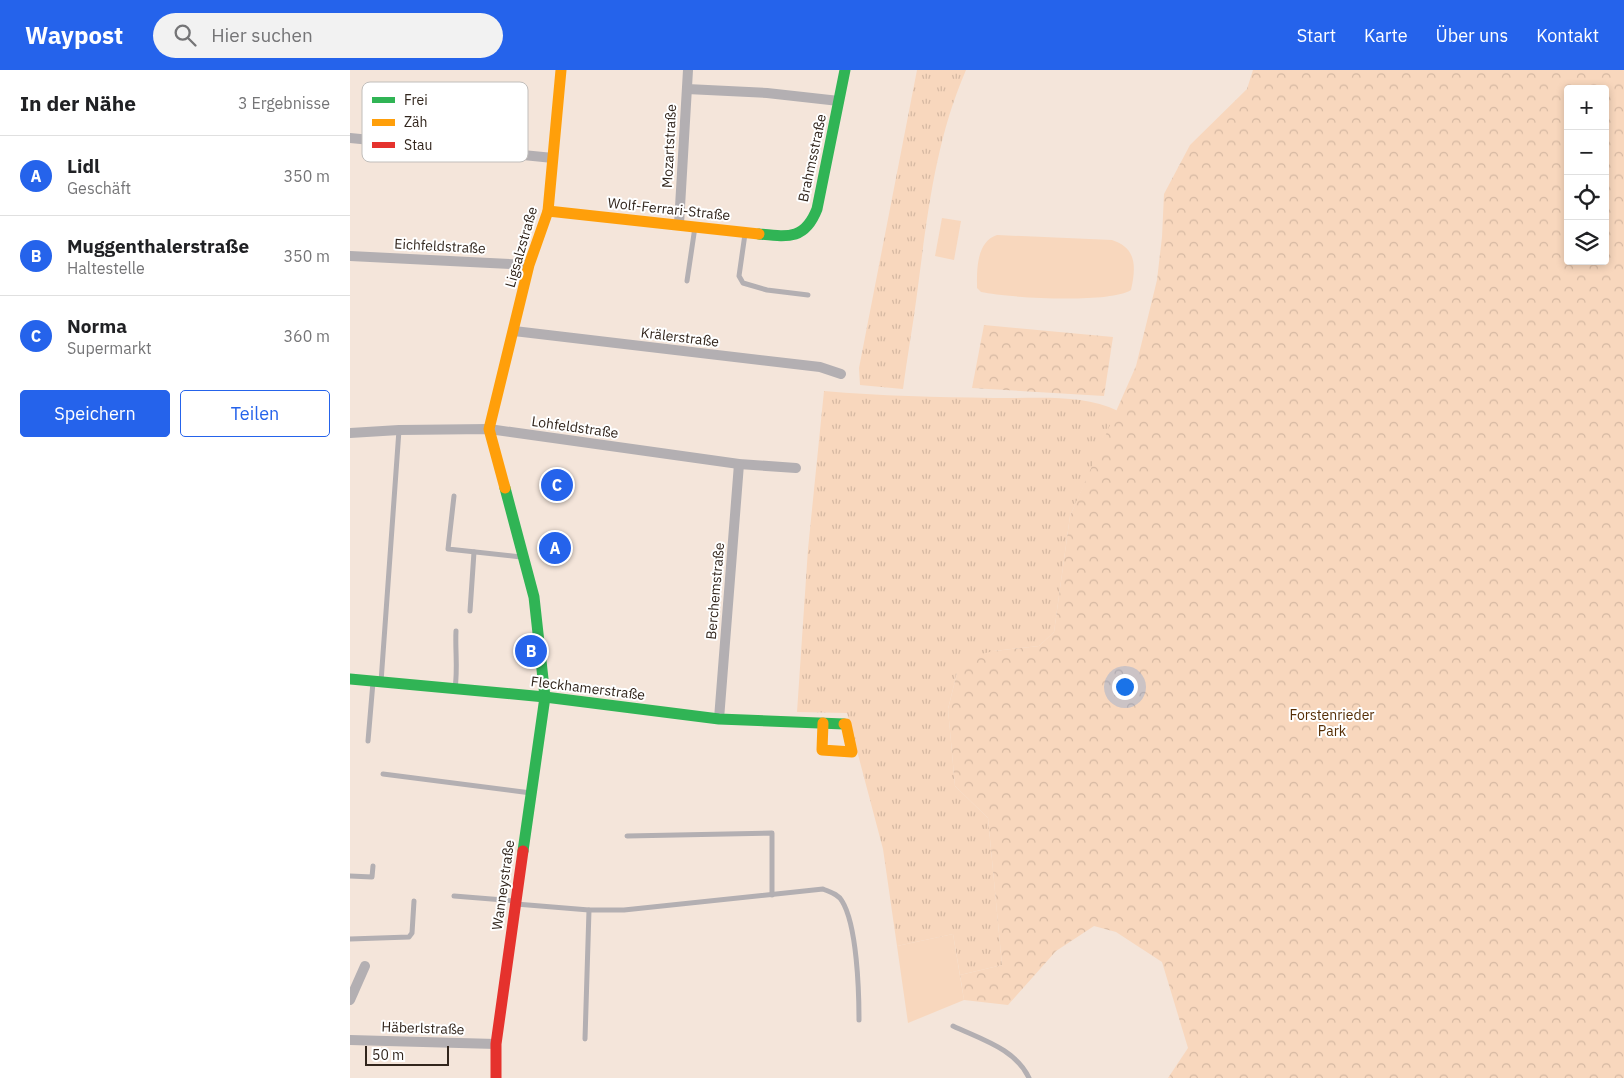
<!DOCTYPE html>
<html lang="de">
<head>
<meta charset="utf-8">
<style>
	body { margin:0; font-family:"IBM Plex Sans",sans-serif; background:#f2f2f2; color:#202124 }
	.controls { position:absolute; right:15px; top:15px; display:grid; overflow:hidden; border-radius:5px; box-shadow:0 2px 8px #0003 }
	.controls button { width:45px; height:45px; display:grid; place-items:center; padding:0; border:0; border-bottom:1px solid #e0e0e0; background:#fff; color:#202124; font:25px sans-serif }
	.scale { position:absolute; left:15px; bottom:12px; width:84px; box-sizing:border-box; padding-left:5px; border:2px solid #31251c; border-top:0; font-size:14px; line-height:18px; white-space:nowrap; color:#31251c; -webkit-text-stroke:4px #fff; paint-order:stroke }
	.you { position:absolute; left:774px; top:616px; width:18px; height:18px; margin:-12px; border:4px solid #fff; border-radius:50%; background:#1a73e8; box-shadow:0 0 0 8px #1a73e833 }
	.badge { display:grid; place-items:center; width:32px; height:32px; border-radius:50%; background:#2563eb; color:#fff; font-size:16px; font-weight:700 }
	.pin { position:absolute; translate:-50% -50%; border:2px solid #fff; box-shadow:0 1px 5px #0006 }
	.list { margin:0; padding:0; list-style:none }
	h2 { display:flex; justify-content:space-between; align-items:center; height:65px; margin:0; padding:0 20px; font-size:21px }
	h2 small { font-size:16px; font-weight:400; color:#757577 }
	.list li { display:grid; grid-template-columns:32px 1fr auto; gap:15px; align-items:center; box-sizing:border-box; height:80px; padding:0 20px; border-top:1px solid #e0e0e0 }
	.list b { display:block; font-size:19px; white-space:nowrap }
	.list p { margin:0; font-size:16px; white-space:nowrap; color:#757577 }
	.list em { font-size:16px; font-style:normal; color:#757577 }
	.actions { display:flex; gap:10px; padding:15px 20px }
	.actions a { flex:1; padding:11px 0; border:1px solid #2563eb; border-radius:5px; text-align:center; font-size:18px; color:#2563eb }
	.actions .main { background:#2563eb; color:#fff }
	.icon { flex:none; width:28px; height:28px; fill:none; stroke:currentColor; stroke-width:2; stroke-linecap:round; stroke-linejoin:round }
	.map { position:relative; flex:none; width:1274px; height:1008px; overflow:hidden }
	header { display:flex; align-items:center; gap:30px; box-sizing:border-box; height:70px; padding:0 25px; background:#2563eb; color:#fff }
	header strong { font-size:24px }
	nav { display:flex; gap:28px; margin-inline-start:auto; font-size:18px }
	.search { width:350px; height:45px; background:#f2f2f2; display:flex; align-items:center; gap:12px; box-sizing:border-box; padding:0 18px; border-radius:28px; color:#757577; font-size:19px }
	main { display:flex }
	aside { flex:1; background:#fff }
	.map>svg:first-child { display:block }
	.grass { fill:url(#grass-tufts) }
	.forest { fill:url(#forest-crowns); fill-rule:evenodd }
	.pitch { fill:#f8d7bd }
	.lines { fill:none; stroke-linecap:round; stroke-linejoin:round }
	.lane { stroke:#b3afb2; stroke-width:5 }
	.street { stroke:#b3afb2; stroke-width:10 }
	.fast { stroke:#30b455; stroke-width:11 }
	.slow { stroke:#ff9f0a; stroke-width:11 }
	.jam { stroke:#e5322d; stroke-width:11 }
	.labels { text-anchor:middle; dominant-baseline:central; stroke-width:4; stroke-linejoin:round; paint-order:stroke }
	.street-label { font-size:14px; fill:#31251c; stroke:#fff }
	.park-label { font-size:14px; fill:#562e05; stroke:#fff }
	.key { fill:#fff; stroke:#c1bebb; stroke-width:1 }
	.key-label { font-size:14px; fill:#31251c }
</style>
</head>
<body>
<header>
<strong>Waypost</strong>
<div class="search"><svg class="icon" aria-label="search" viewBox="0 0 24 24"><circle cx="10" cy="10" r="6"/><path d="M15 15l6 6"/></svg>Hier suchen</div>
<nav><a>Start</a><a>Karte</a><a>Über uns</a><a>Kontakt</a></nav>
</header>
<main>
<aside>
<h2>In der Nähe<small>3 Ergebnisse</small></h2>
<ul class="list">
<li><span class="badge">A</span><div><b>Lidl</b><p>Geschäft</p></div><em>350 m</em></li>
<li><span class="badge">B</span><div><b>Muggenthalerstraße</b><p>Haltestelle</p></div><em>350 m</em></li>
<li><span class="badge">C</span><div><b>Norma</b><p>Supermarkt</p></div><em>360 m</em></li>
</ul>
<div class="actions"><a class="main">Speichern</a><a>Teilen</a></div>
</aside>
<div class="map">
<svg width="1274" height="1008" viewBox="0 0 1274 1008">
	<defs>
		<pattern id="grass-tufts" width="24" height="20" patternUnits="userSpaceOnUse" patternTransform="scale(1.25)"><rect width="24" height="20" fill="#f8d7bd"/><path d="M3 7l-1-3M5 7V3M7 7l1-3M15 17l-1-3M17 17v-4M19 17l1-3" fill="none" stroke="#d5b8a2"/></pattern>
		<pattern id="forest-crowns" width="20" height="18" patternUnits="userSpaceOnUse" patternTransform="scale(1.25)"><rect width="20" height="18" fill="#f8d7bd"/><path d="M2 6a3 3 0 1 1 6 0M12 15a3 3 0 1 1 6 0" fill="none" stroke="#d5b8a2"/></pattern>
	</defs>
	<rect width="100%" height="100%" fill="#f4e5da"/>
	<g class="grass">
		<path d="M567,0H616C585,71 577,148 567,224C563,256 557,287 553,319L510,315L509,298Z"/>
		<path d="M474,321C530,326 587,327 643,328C684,329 731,323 768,341L720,446L704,562L689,576L644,581L607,603L598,639L605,716L638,748L652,895L610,905L603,864L547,876L533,779L497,643L447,642L458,479Z"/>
	</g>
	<g class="forest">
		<path d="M903,0H1274V1008H818L838,978L812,892L766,862L744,856L706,881L658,935L614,930L610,905L652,895L638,748L605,716L598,639L607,603L614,588L644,581L689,576L704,562L720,446L786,296L807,210L812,167L814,124L840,75L897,19ZM1218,19H1255V191H1218Z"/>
		<path d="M634,255L763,267L754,326L622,318Z"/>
	</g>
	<g class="pitch">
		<path d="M592,148L611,151L604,190L585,186Z"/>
		<path d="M647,165L762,170C787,178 786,197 781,220C758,234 660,228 631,222L627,218C627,200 626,172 647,165Z"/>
		<path d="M603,864L614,930L558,953L547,876Z"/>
	</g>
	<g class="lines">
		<g class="lane">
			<path d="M120,80L124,38"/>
			<path d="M395,164L389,206L393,213L417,220L458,225"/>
			<path d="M337,211L345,157"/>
			<path d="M104,426L98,479L171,487"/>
			<path d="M120,541L124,482"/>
			<path d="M31,612L49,360"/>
			<path d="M105,618C108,599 105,580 106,561"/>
			<path d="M18,671L23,612"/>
			<path d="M33,704L181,723"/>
			<path d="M277,766L422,763V825"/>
			<path d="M0,806L22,807L23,796"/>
			<path d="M104,826L165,831"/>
			<path d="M166,834L239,840H274L473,819C480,822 488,824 492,831C507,855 509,921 509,950"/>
			<path d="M0,869L59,867L62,863L64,831"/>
			<path d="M603,956C630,969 666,979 679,1008"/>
			<path d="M235,969L239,840"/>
		</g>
		<g class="street">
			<path d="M337,19L417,23L489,31"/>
			<path d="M0,68L203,88"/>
			<path d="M329,154L338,0"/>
			<path d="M0,186L179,195"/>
			<path d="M164,261L470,297L491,304"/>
			<path d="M0,363L49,360L139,359L389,394L446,398"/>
			<path d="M369,649L389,394"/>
			<path d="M0,930L15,896"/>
			<path d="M0,970L146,974"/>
		</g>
		<g class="fast">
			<path d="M409,164C438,167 455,170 467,139L495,0"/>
			<path d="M155,418L184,527L195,627L173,781"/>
			<path d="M0,609L195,627L369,649L494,654"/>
		</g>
		<g class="slow">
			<path d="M198,141L409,164"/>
			<path d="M155,418L139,359L179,195L198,141L211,0"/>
			<path d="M473,653L472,680L502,682L496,654H494"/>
		</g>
		<path class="jam" d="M146,1008V974L173,781"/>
	</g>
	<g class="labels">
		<g class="street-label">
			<text transform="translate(319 76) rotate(-87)">Mozartstraße</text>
			<text transform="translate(462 88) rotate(-78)">Brahmsstraße</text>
			<text transform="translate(319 139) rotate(6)">Wolf-Ferrari-Straße</text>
			<text transform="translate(90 176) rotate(3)">Eichfeldstraße</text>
			<text transform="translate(171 177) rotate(-74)">Ligsalzstraße</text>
			<text transform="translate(330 267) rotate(7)">Krälerstraße</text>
			<text transform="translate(225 357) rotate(8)">Lohfeldstraße</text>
			<text transform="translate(365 521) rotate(-85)">Berchemstraße</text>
			<text transform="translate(238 618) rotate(7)">Fleckhamerstraße</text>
			<text transform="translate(153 815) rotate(-82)">Wanneystraße</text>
			<text transform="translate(73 958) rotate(2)">Häberlstraße</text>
		</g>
		<g class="park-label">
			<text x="982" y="645">Forstenrieder<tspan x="982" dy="16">Park</tspan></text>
		</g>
	</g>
	<rect x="12" y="12" width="166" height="80" rx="8" class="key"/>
	<rect x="22" y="27" width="23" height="6" fill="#30b455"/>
	<rect x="22" y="49" width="23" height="7" fill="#ff9f0a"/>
	<rect x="22" y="72" width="23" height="6" fill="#e5322d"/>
	<g class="key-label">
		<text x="54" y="35">Frei</text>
		<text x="54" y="57">Zäh</text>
		<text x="54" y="80">Stau</text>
	</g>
</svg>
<div class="controls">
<button>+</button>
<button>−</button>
<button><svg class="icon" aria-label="locate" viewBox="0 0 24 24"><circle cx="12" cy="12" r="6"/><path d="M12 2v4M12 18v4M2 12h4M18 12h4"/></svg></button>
<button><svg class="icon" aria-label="layers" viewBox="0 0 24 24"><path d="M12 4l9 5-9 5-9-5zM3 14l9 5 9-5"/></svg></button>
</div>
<div class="scale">50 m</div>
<div class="you"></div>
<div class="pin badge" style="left:205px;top:478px">A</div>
<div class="pin badge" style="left:181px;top:581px">B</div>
<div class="pin badge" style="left:207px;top:415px">C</div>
</div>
</main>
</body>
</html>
